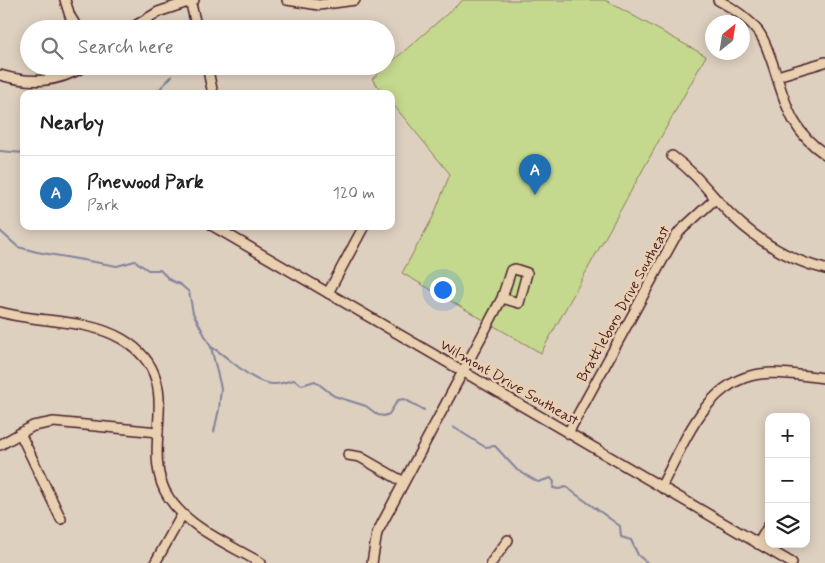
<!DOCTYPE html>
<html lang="en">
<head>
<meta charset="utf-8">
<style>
	body { margin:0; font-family:Mynerve,sans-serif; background:#f2f2f2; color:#222 }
	.controls { position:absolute; right:15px; bottom:15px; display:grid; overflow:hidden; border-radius:10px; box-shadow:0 2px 12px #0003 }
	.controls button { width:45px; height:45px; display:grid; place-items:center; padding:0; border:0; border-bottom:1px solid #e0e0e0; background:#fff; color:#222; font:25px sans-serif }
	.compass { position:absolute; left:705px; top:15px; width:45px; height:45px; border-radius:50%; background:#fff; box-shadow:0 2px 12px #0003; rotate:30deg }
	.you { position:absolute; left:442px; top:289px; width:18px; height:18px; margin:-12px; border:4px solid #fff; border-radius:50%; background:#1a73e8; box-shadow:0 0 0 8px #1a73e833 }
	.badge { display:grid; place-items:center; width:32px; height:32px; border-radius:50%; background:#1f6fb2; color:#fff; font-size:16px; font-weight:700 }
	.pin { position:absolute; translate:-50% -41px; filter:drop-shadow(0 1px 2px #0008) }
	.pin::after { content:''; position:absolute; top:26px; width:18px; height:15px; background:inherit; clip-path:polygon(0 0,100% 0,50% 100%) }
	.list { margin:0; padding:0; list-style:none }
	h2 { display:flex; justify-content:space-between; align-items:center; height:65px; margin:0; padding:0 20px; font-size:21px }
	h2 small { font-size:16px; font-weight:400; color:#767676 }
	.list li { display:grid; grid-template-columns:32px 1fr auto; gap:15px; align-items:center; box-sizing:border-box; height:75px; padding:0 20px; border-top:1px solid #e0e0e0 }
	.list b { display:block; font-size:19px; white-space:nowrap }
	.list p { margin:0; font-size:16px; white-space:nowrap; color:#767676 }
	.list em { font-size:16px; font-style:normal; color:#767676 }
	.icon { flex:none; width:28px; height:28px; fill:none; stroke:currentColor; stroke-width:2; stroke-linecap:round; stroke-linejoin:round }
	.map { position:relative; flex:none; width:825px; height:563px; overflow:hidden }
	.search { position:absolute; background:#fff; box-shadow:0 2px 12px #0003; left:20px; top:20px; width:375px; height:55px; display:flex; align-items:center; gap:12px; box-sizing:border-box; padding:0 18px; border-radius:28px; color:#767676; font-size:19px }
	.panel { position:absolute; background:#fff; box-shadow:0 2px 12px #0003; left:20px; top:90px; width:375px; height:140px; border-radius:10px }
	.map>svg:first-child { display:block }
	.green { fill:#c4d88e; stroke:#877c5c }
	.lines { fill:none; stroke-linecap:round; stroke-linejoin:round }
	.stream { stroke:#82839c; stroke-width:2 }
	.minor-casing { stroke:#4a1f2b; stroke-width:12 }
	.minor { stroke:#e8d0b0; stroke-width:9 }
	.labels { text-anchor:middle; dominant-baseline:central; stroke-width:5; stroke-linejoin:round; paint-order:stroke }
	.street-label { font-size:15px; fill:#4a1f2b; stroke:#e8d0b0 }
</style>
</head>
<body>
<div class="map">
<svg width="825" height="563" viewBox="0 0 825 563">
	<rect width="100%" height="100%" fill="#ded0bf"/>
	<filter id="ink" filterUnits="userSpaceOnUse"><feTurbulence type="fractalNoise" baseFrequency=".02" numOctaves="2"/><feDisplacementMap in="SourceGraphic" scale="10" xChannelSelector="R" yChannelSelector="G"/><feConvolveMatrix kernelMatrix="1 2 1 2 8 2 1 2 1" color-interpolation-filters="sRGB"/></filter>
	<g filter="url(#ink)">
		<path class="green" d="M463,0H605L706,56L541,353L402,273L433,217L450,174L391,102V94H384L372,79Z"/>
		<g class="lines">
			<g class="stream">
				<path d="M386,58L388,57"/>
				<path d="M324,66C341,70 363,80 377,66"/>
				<path d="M155,94L172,76"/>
				<path d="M0,151L24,153"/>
				<path d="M0,231L18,247L37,252L117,266L135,261L148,270H160L170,280L181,285L189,292L193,313L211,347L221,388L219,409L214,432"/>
				<path d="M211,347C228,355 253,386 275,384C281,384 288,381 294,380L302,385L315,381L334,396L366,406L378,415L384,416L389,414L398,400L404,399L424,410"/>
				<path d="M453,427L485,447L495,446L517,470L538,482L551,478L554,482L553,488L559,489L566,487L620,526L621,537L631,540L638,555L647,563"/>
			</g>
			<g class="minor-casing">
				<g id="minor">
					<path d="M65,0L70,16L78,29"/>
					<path d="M190,0L197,29"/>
					<path d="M287,0L319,5L355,0"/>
					<path d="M718,0C733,8 747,17 758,31C765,40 768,51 772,62C785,100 789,130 825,154"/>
					<path d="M130,29L158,12L194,0"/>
					<path d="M207,66L213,94"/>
					<path d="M0,75C31,84 57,83 85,66"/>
					<path d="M777,76L825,62"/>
					<path d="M672,156C690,169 702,183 716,199C746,233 781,258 825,269"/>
					<path d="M213,226L792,563"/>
					<path d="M328,293L364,226"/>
					<path d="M0,312C39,323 86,318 122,339C192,380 135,447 169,498C190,529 229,544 261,563"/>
					<path d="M20,433L61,519"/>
					<path d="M568,433L674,239L680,231L715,199"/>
					<path d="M0,445L33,426L54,422L158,432"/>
					<path d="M348,455L360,457L402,481"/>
					<path d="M661,487C684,444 705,381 760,374C781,371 804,376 825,378"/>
					<path d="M758,544L769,525"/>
					<path d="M155,563L182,515"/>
					<path d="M372,563L377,533L502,298L511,270L515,269L527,273L519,303L502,298"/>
					<path d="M491,563L508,540"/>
				</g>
			</g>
			<use href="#minor" class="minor"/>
		</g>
	</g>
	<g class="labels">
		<g class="street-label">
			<text transform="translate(624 304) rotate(-61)">Brattleboro Drive Southeast</text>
			<text transform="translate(509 383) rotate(30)">Wilmont Drive Southeast</text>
		</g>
	</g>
</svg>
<div class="controls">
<button>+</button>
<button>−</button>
<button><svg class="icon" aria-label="layers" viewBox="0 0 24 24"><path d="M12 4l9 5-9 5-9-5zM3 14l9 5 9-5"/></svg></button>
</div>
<svg class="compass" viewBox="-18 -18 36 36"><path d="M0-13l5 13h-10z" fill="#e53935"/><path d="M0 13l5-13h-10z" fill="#767676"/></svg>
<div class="you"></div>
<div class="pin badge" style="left:535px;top:195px">A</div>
<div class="search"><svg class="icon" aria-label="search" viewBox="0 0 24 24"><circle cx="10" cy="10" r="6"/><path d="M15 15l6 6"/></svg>Search here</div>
<section class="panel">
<h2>Nearby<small></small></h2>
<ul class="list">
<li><span class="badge">A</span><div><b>Pinewood Park</b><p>Park</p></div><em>120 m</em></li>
</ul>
</section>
</div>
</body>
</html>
